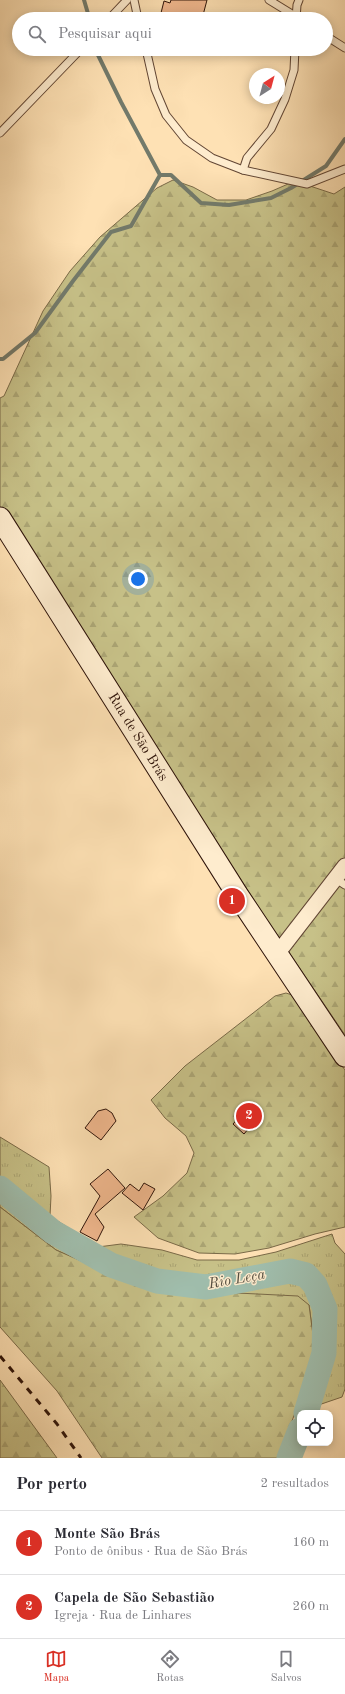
<!DOCTYPE html>
<html lang="pt">
<head>
<meta charset="utf-8">
<style>
	body { margin:0; font-family:"Old Standard TT",serif; background:#f7f7f7; color:#2b2b33 }
	.controls { position:absolute; right:12px; bottom:12px; display:grid; overflow:hidden; border-radius:8px; box-shadow:0 2px 10px #0003 }
	.controls button { width:36px; height:36px; display:grid; place-items:center; padding:0; border:0; border-bottom:1px solid #e1e1e2; background:#fff; color:#2b2b33; font:20px sans-serif }
	.compass { position:absolute; left:249px; top:68px; width:36px; height:36px; border-radius:50%; background:#fff; box-shadow:0 2px 10px #0003; rotate:36deg }
	.you { position:absolute; left:138px; top:579px; width:14px; height:14px; margin:-10px; border:3px solid #fff; border-radius:50%; background:#1a73e8; box-shadow:0 0 0 6px #1a73e833 }
	.badge { display:grid; place-items:center; width:26px; height:26px; border-radius:50%; background:#d93025; color:#fff; font-size:13px; font-weight:700 }
	.pin { position:absolute; translate:-50% -50%; border:2px solid #fff; box-shadow:0 1px 4px #0006 }
	.list { margin:0; padding:0; list-style:none }
	h2 { display:flex; justify-content:space-between; align-items:center; height:52px; margin:0; padding:0 16px; font-size:17px }
	h2 small { font-size:13px; font-weight:400; color:#7c7c81 }
	.list li { display:grid; grid-template-columns:26px 1fr auto; gap:12px; align-items:center; box-sizing:border-box; height:64px; padding:0 16px; border-top:1px solid #e1e1e2 }
	.list b { display:block; font-size:15px; white-space:nowrap }
	.list p { margin:0; font-size:13px; white-space:nowrap; color:#7c7c81 }
	.list em { font-size:13px; font-style:normal; color:#7c7c81 }
	.icon { flex:none; width:22px; height:22px; fill:none; stroke:currentColor; stroke-width:2; stroke-linecap:round; stroke-linejoin:round }
	.map { position:relative; flex:none; width:345px; height:1458px; overflow:hidden }
	.search { position:absolute; background:#fff; box-shadow:0 2px 10px #0003; left:12px; right:12px; top:12px; height:44px; display:flex; align-items:center; gap:10px; box-sizing:border-box; padding:0 14px; border-radius:22px; color:#7c7c81; font-size:15px }
	.sheet { height:180px; background:#fff }
	nav { display:flex; justify-content:space-around; align-items:center; box-sizing:border-box; height:56px; border-top:1px solid #e1e1e2; background:#fff; font-size:11px; color:#7c7c81 }
	nav a { display:grid; justify-items:center; gap:2px }
	nav .on { color:#d93025 }
	.map>svg:first-child { display:block }
	.grass { fill:url(#grass-tufts); stroke:#7a6a48 }
	.forest { fill:url(#forest-firs); stroke:#7a6a48 }
	.lines { fill:none; stroke-linecap:round; stroke-linejoin:round }
	.stream { stroke:#727a6b; stroke-width:4 }
	.river { stroke:#a0bead; stroke-width:25 }
	.building { fill:#f1b88e; stroke:#2e1309 }
	.lane-casing { stroke:#624634; stroke-width:9 }
	.street-casing { stroke:#624634; stroke-width:17 }
	.secondary-casing { stroke:#2e1309; stroke-width:23 }
	.lane { stroke:#feecce; stroke-width:7 }
	.street { stroke:#feecce; stroke-width:15 }
	.secondary { stroke:#feecce; stroke-width:21 }
	.rail { stroke:#2e1309; stroke-width:3; stroke-dasharray:7 7; stroke-linecap:butt }
	.labels { text-anchor:middle; dominant-baseline:central; stroke-width:3; stroke-linejoin:round; paint-order:stroke }
	.street-label { font-size:14px; fill:#2e1309; stroke:#feecce }
	.water-label { font-size:15px; font-style:italic; fill:#564f42; stroke:#feecce }
</style>
</head>
<body>
<div class="map">
<svg width="345" height="1458" viewBox="0 0 345 1458">
	<defs>
		<pattern id="grass-tufts" width="24" height="20" patternUnits="userSpaceOnUse"><rect width="24" height="20" fill="#c7c188"/><path d="M3 7l-1-3M5 7V3M7 7l1-3M15 17l-1-3M17 17v-4M19 17l1-3" fill="none" stroke="#aba574"/></pattern>
		<pattern id="forest-firs" width="22" height="20" patternUnits="userSpaceOnUse"><rect width="22" height="20" fill="#c7c188"/><path d="M5 1l3.5 6h-7zM16 11l3.5 6h-7z" fill="#aba574"/></pattern>
	</defs>
	<rect width="100%" height="100%" fill="#fee1b4"/>
	<filter id="stains"><feTurbulence type="fractalNoise" baseFrequency=".005" numOctaves="4"/><feColorMatrix values="0 0 0 0 .2 0 0 0 0 .09 0 0 0 0 .02 0 0 0 .5 -.17"/></filter>
	<radialGradient id="worn" r=".72"><stop offset=".6" stop-color="#630" stop-opacity="0"/><stop offset="1" stop-color="#630" stop-opacity=".3"/></radialGradient>
	<path class="grass" d="M0,1137L49,1167L51,1196L50,1216L98,1247L121,1244L162,1250L197,1260H239L276,1252L332,1234L335,1243L345,1254V1389L342,1397L295,1413L315,1350L309,1305L237,1293L190,1294L129,1282L56,1250L0,1207Z"/>
	<g class="forest">
		<path d="M173,180L193,187L217,200H246L272,191L295,181L334,194L345,187V1035L269,923L0,510V398L4,396L43,311L70,271L100,237L157,188Z"/>
		<path d="M286,993L295,996L311,1024L345,1070V1227L315,1234L269,1248L235,1254L199,1253L158,1238L134,1217L163,1196L187,1173L194,1153L186,1136L165,1118L151,1100L185,1066L275,996Z"/>
		<path d="M0,1207L56,1250L129,1282L190,1294L237,1293L298,1296L309,1305L315,1350L295,1413L278,1458H102L57,1391L0,1327Z"/>
		<path d="M0,1380L57,1458H0Z"/>
	</g>
	<g class="lines">
		<g class="stream">
			<path d="M84,0L89,17"/>
			<path d="M160,175H171L201,203L229,205L271,198L291,188L326,166L345,139"/>
			<path d="M0,359H3L35,333L73,281L111,232L131,226L160,175L121,102L97,53"/>
		</g>
		<g class="river">
			<path d="M0,1188L53,1232L111,1265L157,1281L206,1287L290,1271L306,1275L315,1285L325,1309L324,1353L306,1413"/>
			<path d="M289,1458L300,1430"/>
		</g>
	</g>
	<g class="building">
		<path d="M171,0H207L202,19H184L161,13L164,1L170,3Z"/>
		<path d="M253,1102L263,1111L244,1134L233,1124Z"/>
		<path d="M106,1109L112,1113L116,1121L101,1140L85,1128L98,1111Z"/>
		<path d="M108,1169L125,1188L95,1214L104,1227L97,1241L80,1232L100,1196L90,1184Z"/>
		<path d="M144,1183L155,1189L143,1210L122,1193L130,1184L139,1191Z"/>
	</g>
	<g class="lines">
		<g class="lane-casing">
			<g id="lane">
				<path d="M134,0L138,19"/>
				<path d="M269,0L300,19"/>
				<path d="M109,19L127,0"/>
				<path d="M296,19L297,5L299,0"/>
				<path d="M326,36L345,48"/>
				<path d="M146,49L155,89L166,115L186,140L212,158L243,170L307,184L345,169"/>
				<path d="M0,133L81,49"/>
				<path d="M243,170L247,158L271,129L285,99L294,70L295,49"/>
				<path d="M336,879L345,885"/>
			</g>
		</g>
		<g class="street-casing">
			<path id="street" d="M277,954L345,866"/>
		</g>
		<g class="secondary-casing">
			<path id="secondary" d="M0,518L237,894L345,1056"/>
		</g>
		<use href="#lane" class="lane"/>
		<use href="#street" class="street"/>
		<use href="#secondary" class="secondary"/>
		<path class="rail" d="M0,1356L57,1424L81,1458"/>
	</g>
	<g class="labels">
		<g class="street-label">
			<text transform="translate(138 737) rotate(58)">Rua de São Brás</text>
		</g>
		<g class="water-label">
			<text transform="translate(237 1280) rotate(-10)">Rio Leça</text>
		</g>
	</g>
	<rect width="100%" height="100%" filter="url(#stains)"/>
	<rect width="100%" height="100%" fill="url(#worn)"/>
</svg>
<div class="controls">
<button><svg class="icon" aria-label="locate" viewBox="0 0 24 24"><circle cx="12" cy="12" r="6"/><path d="M12 2v4M12 18v4M2 12h4M18 12h4"/></svg></button>
</div>
<svg class="compass" viewBox="-18 -18 36 36"><path d="M0-13l5 13h-10z" fill="#e53935"/><path d="M0 13l5-13h-10z" fill="#7c7c81"/></svg>
<div class="you"></div>
<div class="pin badge" style="left:232px;top:901px">1</div>
<div class="pin badge" style="left:249px;top:1116px">2</div>
<div class="search"><svg class="icon" aria-label="search" viewBox="0 0 24 24"><circle cx="10" cy="10" r="6"/><path d="M15 15l6 6"/></svg>Pesquisar aqui</div>
</div>
<section class="sheet">
<h2>Por perto<small>2 resultados</small></h2>
<ul class="list">
<li><span class="badge">1</span><div><b>Monte São Brás</b><p>Ponto de ônibus · Rua de São Brás</p></div><em>160 m</em></li>
<li><span class="badge">2</span><div><b>Capela de São Sebastião</b><p>Igreja · Rua de Linhares</p></div><em>260 m</em></li>
</ul>
</section>
<nav>
<a class="on"><svg class="icon" aria-label="map" viewBox="0 0 24 24"><path d="M3 6l6-2 6 2 6-2v14l-6 2-6-2-6 2zM9 4v14M15 6v14"/></svg>Mapa</a>
<a><svg class="icon" aria-label="directions" viewBox="0 0 24 24"><path d="M12 3l9 9-9 9-9-9zM9 14v-3h6M13 9l2 2-2 2"/></svg>Rotas</a>
<a><svg class="icon" aria-label="saved" viewBox="0 0 24 24"><path d="M7 4h10v16l-5-4-5 4z"/></svg>Salvos</a>
</nav>
</body>
</html>
